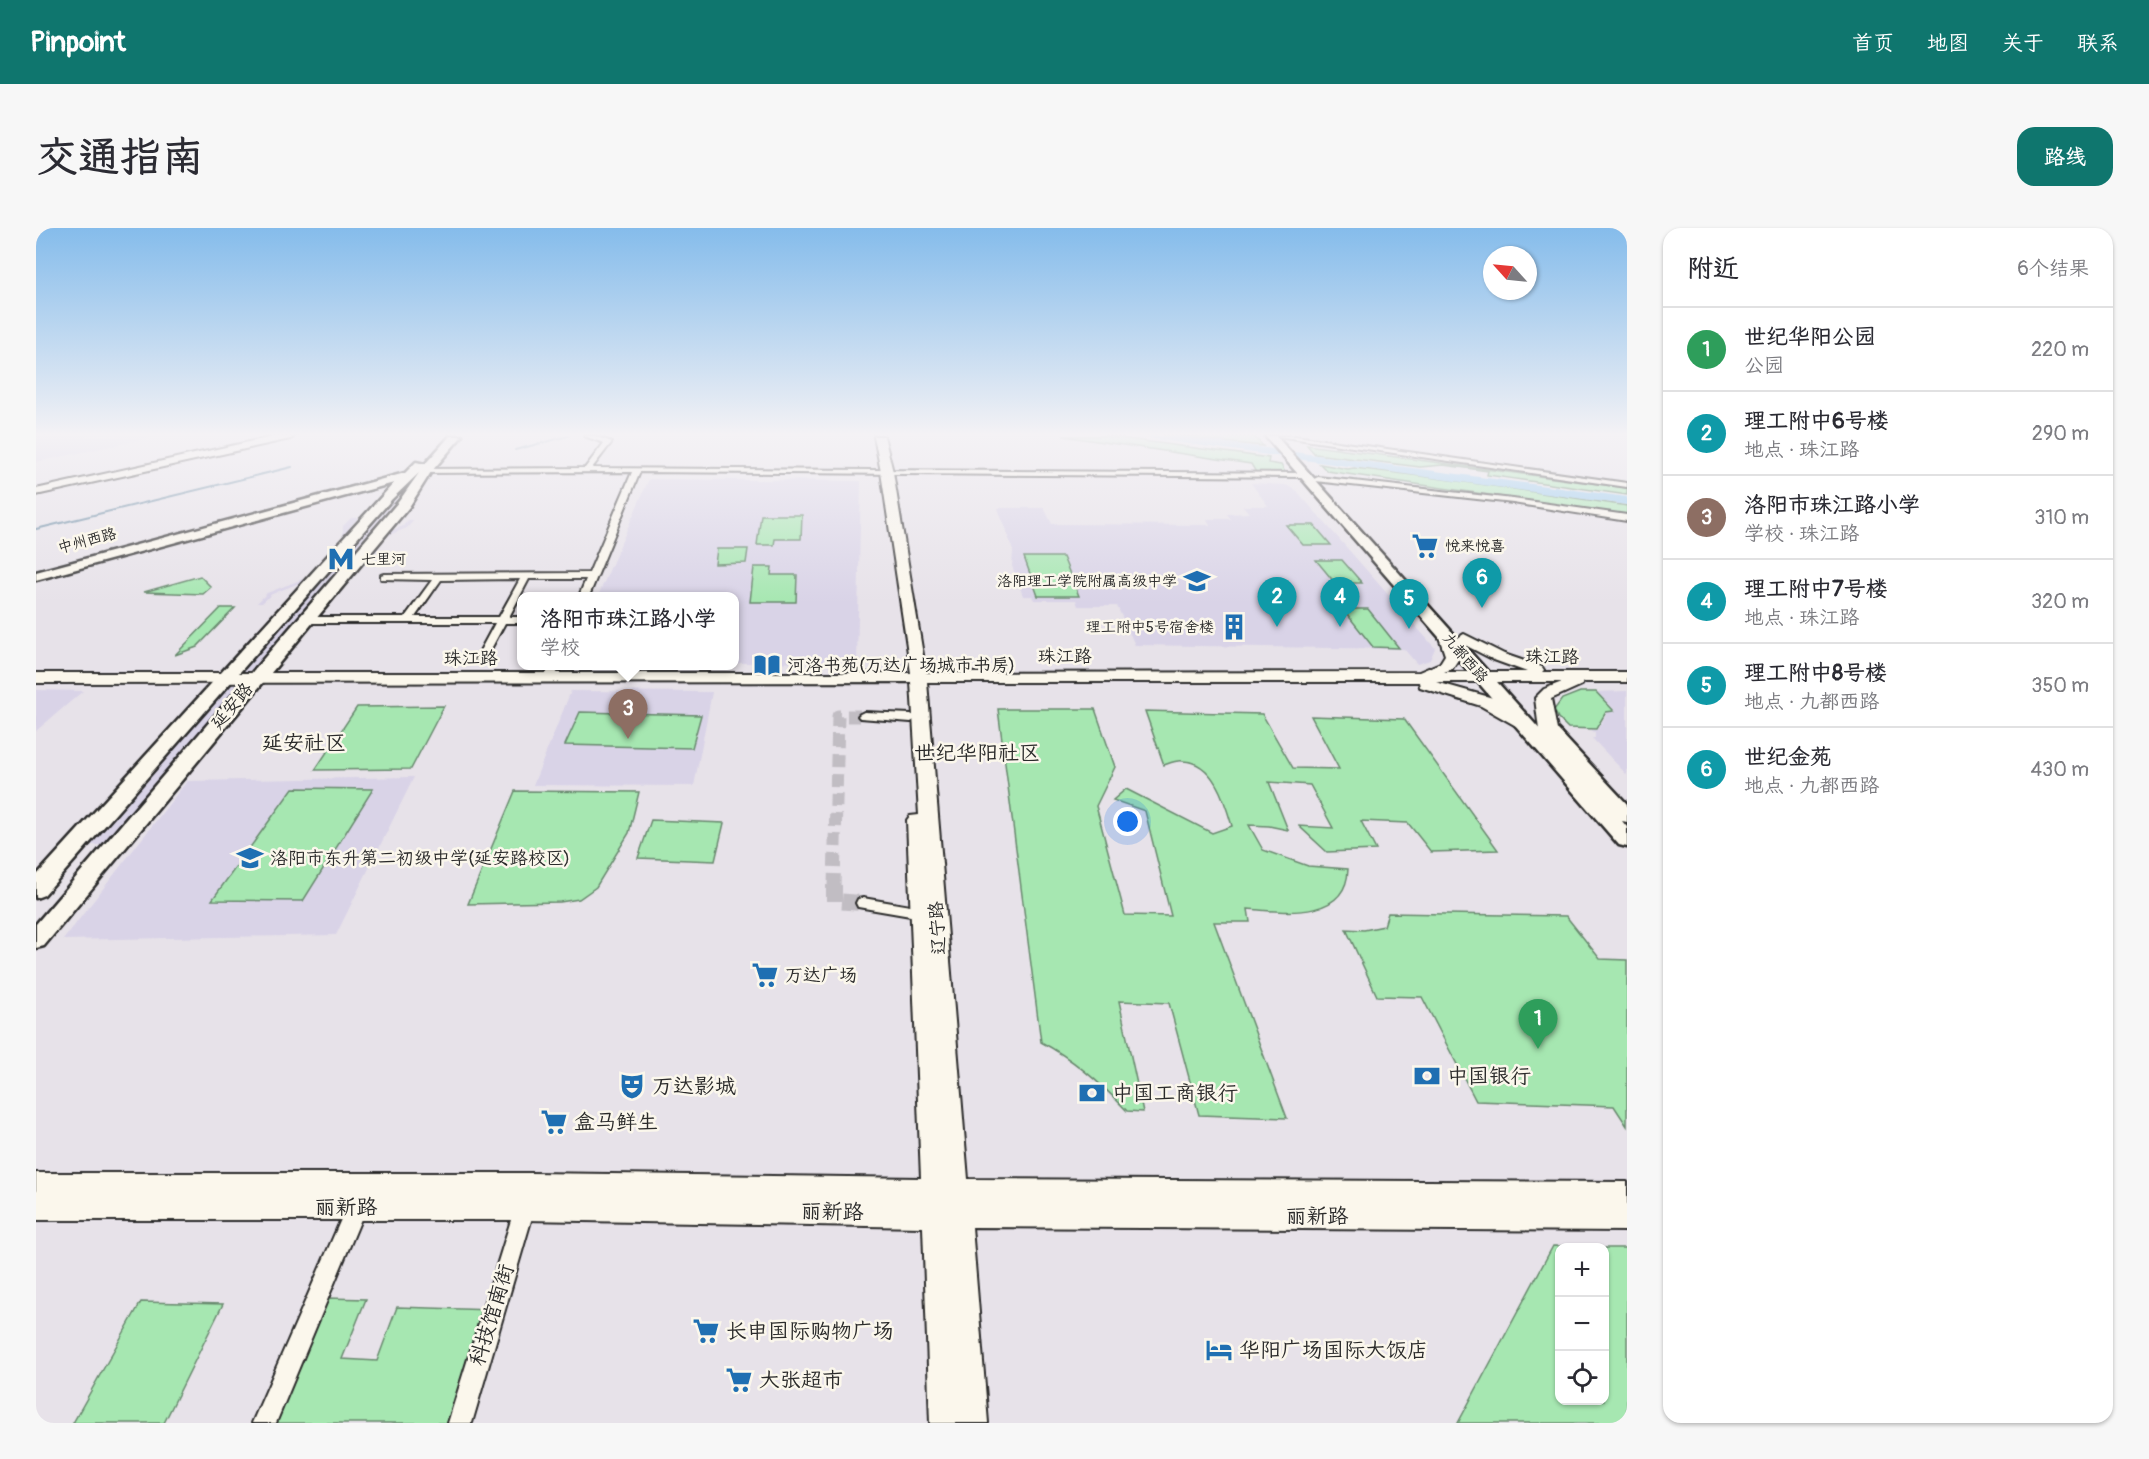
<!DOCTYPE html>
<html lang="zh">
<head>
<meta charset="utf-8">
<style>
	body { margin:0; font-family:Pangolin,"LXGW WenKai TC",sans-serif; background:#f7f7f7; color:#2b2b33 }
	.controls { position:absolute; right:18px; bottom:18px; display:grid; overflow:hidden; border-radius:12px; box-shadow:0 2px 4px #0004 }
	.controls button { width:54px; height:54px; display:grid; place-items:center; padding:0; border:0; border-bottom:2px solid #e1e1e2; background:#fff; color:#2b2b33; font:30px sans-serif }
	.compass { position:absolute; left:1447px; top:18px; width:54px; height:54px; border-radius:50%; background:#fff; box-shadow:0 2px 4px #0004; rotate:297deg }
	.you { position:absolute; left:1092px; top:594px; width:21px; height:21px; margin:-15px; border:4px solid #fff; border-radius:50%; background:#1a73e8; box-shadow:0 0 0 9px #1a73e833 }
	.badge { display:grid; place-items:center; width:39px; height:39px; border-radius:50%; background:#0f766e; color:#fff; font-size:20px; font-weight:700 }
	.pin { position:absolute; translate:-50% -50px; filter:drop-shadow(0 2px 3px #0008) }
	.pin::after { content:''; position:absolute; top:32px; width:21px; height:18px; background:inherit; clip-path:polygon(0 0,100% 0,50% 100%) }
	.popup { position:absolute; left:481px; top:364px; width:222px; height:78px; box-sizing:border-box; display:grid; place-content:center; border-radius:12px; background:#fff; filter:drop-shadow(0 2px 4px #0005); font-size:20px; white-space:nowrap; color:#7c7c81 }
	.popup b { font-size:22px; color:#2b2b33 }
	.popup::after { content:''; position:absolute; left:50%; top:100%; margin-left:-12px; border:12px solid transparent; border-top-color:#fff }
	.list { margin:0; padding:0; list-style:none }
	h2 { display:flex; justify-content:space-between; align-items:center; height:78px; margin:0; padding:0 24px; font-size:26px }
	h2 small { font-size:20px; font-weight:400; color:#7c7c81 }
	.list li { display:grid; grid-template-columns:39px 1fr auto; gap:18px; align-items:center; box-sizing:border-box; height:84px; padding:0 24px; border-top:2px solid #e1e1e2 }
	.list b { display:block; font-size:22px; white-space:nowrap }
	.list p { margin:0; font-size:20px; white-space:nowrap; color:#7c7c81 }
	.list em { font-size:20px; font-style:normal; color:#7c7c81 }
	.icon { flex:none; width:33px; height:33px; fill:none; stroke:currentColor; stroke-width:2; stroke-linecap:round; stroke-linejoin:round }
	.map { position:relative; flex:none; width:1591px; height:1195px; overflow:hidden; border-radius:18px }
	header { display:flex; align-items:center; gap:36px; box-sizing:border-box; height:84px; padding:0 30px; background:#0f766e; color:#fff }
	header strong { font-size:28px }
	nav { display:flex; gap:33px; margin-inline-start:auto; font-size:21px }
	.intro { display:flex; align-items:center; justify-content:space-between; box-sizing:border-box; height:144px; padding:0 36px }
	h1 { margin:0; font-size:42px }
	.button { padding:15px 27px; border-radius:18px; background:#0f766e; color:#fff; font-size:21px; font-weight:700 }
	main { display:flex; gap:36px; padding:0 36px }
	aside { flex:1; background:#fff; border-radius:18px; box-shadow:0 2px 4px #0004 }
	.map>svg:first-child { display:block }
	.built { fill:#d9d3e7 }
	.green { fill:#a6e7b1; stroke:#68896e; stroke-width:1.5 }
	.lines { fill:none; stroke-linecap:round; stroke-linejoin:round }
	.stream { stroke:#6889a1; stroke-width:2 }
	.river { fill:#91c8ef; fill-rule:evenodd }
	.street-tunnel-far1 { stroke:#c1bdc3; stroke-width:13; stroke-dasharray:13 7; stroke-linecap:butt }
	.street-tunnel { stroke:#c1bdc3; stroke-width:16; stroke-dasharray:16 8; stroke-linecap:butt }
	.street-casing { stroke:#2b2b2b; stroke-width:4 }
	.secondary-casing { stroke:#2b2b2b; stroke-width:4 }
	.primary-casing { stroke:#2b2b2b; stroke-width:5 }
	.street { fill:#fbf7ec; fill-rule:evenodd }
	.secondary { fill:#fbf7ec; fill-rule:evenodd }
	.primary { fill:#fbf7ec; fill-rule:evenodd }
	.labels { text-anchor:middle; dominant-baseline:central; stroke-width:5; stroke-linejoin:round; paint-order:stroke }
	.far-street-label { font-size:15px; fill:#2b2b2b; stroke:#fbf7ec }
	.far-poi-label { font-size:15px; fill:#2b2b2b; stroke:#fbf7ec; text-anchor:start }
	.street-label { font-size:18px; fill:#2b2b2b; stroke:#fbf7ec }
	.poi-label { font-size:18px; fill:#2b2b2b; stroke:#fbf7ec; text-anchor:start }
	.quarter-label { font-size:21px; fill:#2b2b2b; stroke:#fbf7ec }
	.near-poi-label { font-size:21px; fill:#2b2b2b; stroke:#fbf7ec; text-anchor:start }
	.near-street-label { font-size:21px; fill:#2b2b2b; stroke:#fbf7ec }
</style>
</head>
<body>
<header>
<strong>Pinpoint</strong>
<nav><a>首页</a><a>地图</a><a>关于</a><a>联系</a></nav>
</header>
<div class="intro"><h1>交通指南</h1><a class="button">路线</a></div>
<main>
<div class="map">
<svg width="1591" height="1195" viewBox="0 0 1591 1195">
	<rect width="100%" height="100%" fill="#e7e2e9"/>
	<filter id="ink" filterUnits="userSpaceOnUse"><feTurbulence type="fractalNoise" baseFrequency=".0167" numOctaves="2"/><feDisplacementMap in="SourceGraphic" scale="12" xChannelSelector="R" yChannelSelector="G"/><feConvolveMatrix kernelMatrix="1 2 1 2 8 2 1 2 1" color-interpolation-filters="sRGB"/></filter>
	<g filter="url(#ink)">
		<g class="built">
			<path d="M0,208H122L0,234Z"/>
			<path d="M613,251L825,253L821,434L699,435L698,368H562Z"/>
			<path d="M1215,255L1250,257L1260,262L1399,420L1394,432L1381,436L1368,421L1099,417L1081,378H1042L1040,372H998L996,368H987L976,338L977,323L962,280H1008L1016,296L1174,297L1171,291H1195L1191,286L1213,285L1207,278H1232Z"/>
			<path d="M350,271H371L346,306L367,298L372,292H378L371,300L346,310L79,617H43L273,351L236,366L226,375H221L231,365L277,347L315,310H307V298L315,290H322L315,298L314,306Z"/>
			<path d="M0,462L47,463L0,503Z"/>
			<path d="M535,463L676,464L658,558L497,557Z"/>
			<path d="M1591,463V547L1556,510H1559V505L1554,502H1561L1572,484L1580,483L1560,464Z"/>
			<path d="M378,549L300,707L27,712L151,553Z"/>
		</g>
		<g class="green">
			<path d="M1027,208H1070L1233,230L1232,235L1245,237L1250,246H1221L1215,236Z"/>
			<path d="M1127,208H1218L1227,218Z"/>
			<path d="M1271,217L1591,260V267L1451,247L1452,243L1407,237L1384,239L1279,226Z"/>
			<path d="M1284,236L1312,241L1318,240C1410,250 1500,264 1591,278V287L1291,243Z"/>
			<path d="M725,287H766L765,311H739L738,317H721Z"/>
			<path d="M1250,297H1278L1295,317H1267Z"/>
			<path d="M681,321H712L710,335L679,336Z"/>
			<path d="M988,329H1027L1043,368H1002Z"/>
			<path d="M1280,332H1306L1326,355H1299Z"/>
			<path d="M718,339H736L735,347H761L760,374H714Z"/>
			<path d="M164,348L175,359L167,366L108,364Z"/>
			<path d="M185,380H199L161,419L139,427Z"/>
			<path d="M1307,381H1332L1363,420L1337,419Z"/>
			<path d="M1544,464H1560L1578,483L1570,484L1560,501L1532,500L1522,490L1518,482L1526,471Z"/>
			<path d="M408,478L375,541L279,542L321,479Z"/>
			<path d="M962,481H1059L1079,539L1060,578L1089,687L1135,688L1109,583L1077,572L1090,561L1176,605L1196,598C1189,574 1178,534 1147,533C1141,532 1134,535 1128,537L1109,483L1226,486L1257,540L1303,541L1275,488L1368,491L1462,622L1395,624L1372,595L1325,593L1340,622L1291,624L1263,598L1297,600L1274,557L1233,554L1252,602L1233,598L1213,597L1227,622L1272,638L1312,641C1311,693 1247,684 1212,681L1214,694H1178L1251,890L1163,887L1133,775L1083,773L1107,884L1091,883C1065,855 1039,832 1005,814Z"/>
			<path d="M544,484L665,487L656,520L529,517Z"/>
			<path d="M257,560L337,561L267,673L176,672Z"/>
			<path d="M479,563L603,564L593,605L560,659L543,671L524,674L432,676Z"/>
			<path d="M615,592L688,595L679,633L602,630Z"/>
			<path d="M1352,685L1530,688L1564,731L1591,732V898L1578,878L1440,873L1386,769L1341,768L1310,701L1328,702L1348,698Z"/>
			<path d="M1517,1018L1563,1019L1524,1020V1172H1568L1569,1020H1591V1195H1422Z"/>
			<path d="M290,1070L330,1071L306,1131L341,1133L361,1079L457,1082L424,1195H237Z"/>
			<path d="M105,1074L187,1076L128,1195H37Z"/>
		</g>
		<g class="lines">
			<g class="stream">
				<path d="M479,222L532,208"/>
				<path d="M0,301L256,239"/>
			</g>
			<path class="river" d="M1111,208H1141L1591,269V277L1117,211Z"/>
			<path class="street-tunnel-far1" d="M798,659L802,488H828"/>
			<path class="street-tunnel" d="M798,657V673L827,675"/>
			<g class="street-casing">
				<g id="street">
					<path d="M548,208H559L576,214L556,240L1267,245L1271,247L1267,249L604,244L553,368H543L550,351H493L473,389H486V395H469L448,434L444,435L439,432L459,395H270L265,392L270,389H369L396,352L345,351V347L348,346L553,345L596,244L379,245L375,243L379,241L549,240L568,215ZM484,351L463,389H379L405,352Z"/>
					<path d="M1241,208H1260L1591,255V259Z"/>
					<path d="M1282,249L1477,271L1591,287V293L1477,275L1279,253L1278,251Z"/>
					<path d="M514,438H524L518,451L514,452L508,449Z"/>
					<path d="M828,484L875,486L881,490L875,494L824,490L822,488L824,486Z"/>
					<path d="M827,670L886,680L891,681L893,685L891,689L886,690L822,679L820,675L822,671Z"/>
					<path d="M320,970L327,973L330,979L240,1195H216L313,973Z"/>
					<path d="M489,970L496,973L499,979L436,1195H412L479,979L482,973Z"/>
				</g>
			</g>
			<g class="secondary-casing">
				<g id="secondary">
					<path d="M240,208H259L254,211L0,267V261Z"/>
					<path d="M838,208H848L857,244L890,445L1383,444L1404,435L1409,427L1403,409L1411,404L1419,409L1425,427L1416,441L1408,444H1491L1458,432L1423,414L1420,411L1428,406L1468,426L1506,439L1508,442L1506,444H1591V454H1548L1546,457L1515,471L1521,502L1518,506H1506L1503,502L1499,470L1508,461L1526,454H1400L1457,470L1495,494L1498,498L1495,502L1489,503L1445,478L1384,459L1383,454H891L932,951L1591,954V1003L936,999L952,1195H894L887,999L489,992H0V945H495L885,950L871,592L874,588L883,587L875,454L0,455V445H875L845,244Z"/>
				</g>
			</g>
			<g class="primary-casing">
				<g id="primary">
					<path d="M414,208H426L395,244L373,279L8,718L0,720V696L363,273L383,245L356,271L8,667L0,670V648L358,255L0,352V344L369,245L380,234L389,236Z"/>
					<path d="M1229,208H1240L1507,505L1515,500L1522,502L1591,576V594L1586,593L1591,599V619L1583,617Z"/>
				</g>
			</g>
			<use href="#street" class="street"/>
			<use href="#secondary" class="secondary"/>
			<use href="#primary" class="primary"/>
		</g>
	</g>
	<linearGradient id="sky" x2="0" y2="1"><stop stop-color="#85bceb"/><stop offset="0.55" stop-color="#f4f2f5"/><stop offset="1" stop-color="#f4f2f5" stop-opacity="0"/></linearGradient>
	<rect width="1591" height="375" fill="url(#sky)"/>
	<defs>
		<g id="supermarket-bare" transform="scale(2.07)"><path d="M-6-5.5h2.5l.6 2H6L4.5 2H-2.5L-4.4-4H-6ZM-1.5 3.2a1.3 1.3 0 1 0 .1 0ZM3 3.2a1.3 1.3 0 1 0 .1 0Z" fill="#1f6fb2" stroke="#fbf7ec" stroke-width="2.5" paint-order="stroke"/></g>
		<g id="metro-bare" transform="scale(2.07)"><path d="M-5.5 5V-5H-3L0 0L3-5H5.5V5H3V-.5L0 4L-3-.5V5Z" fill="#1f6fb2" stroke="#fbf7ec" stroke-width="2.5" paint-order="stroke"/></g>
		<g id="school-bare" transform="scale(2.07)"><path d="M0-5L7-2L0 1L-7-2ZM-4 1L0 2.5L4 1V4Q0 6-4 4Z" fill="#1f6fb2" stroke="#fbf7ec" stroke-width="2.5" paint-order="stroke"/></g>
		<g id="building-bare" transform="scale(2.07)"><path d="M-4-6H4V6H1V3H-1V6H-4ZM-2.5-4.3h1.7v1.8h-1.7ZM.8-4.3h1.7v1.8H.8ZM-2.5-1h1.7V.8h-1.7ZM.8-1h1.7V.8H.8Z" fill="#1f6fb2" stroke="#fbf7ec" stroke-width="2.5" paint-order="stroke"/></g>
		<g id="library-bare" transform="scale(2.07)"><path d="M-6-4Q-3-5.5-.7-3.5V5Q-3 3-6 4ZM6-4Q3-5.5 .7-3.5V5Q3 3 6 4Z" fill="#1f6fb2" stroke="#fbf7ec" stroke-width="2.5" paint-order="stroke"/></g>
		<g id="bank-bare" transform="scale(2.07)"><path d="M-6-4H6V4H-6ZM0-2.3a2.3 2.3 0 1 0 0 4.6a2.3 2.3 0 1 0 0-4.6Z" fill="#1f6fb2" stroke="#fbf7ec" stroke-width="2.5" paint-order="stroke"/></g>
		<g id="theatre-bare" transform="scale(2.07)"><path d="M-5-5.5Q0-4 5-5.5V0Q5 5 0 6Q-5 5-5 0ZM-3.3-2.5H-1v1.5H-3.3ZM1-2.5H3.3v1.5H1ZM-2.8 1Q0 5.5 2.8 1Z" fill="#1f6fb2" stroke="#fbf7ec" stroke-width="2.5" paint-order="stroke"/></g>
		<g id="hotel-bare" transform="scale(2.07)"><path d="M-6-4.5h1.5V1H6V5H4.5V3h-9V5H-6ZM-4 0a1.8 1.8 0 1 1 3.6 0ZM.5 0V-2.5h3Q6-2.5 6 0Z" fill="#1f6fb2" stroke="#fbf7ec" stroke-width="2.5" paint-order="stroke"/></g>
	</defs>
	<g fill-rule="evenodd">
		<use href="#supermarket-bare" x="1389" y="318"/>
		<use href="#metro-bare" x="305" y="331"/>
		<use href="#school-bare" x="1161" y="353"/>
		<use href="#building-bare" x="1198" y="399"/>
		<use href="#library-bare" x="731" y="437"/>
		<use href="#school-bare" x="214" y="630"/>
		<use href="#supermarket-bare" x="729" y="747"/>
		<use href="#bank-bare" x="1391" y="848"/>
		<use href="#theatre-bare" x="596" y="858"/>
		<use href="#bank-bare" x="1056" y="865"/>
		<use href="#supermarket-bare" x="518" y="894"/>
		<use href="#supermarket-bare" x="670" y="1103"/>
		<use href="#hotel-bare" x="1183" y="1122"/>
		<use href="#supermarket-bare" x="703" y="1152"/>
	</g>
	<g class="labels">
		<g class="far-street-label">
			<text transform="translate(51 313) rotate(-15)">中州西路</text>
			<text transform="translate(1429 430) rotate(49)">九都西路</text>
		</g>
		<g class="far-poi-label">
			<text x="1409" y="318">悦来悦喜</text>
			<text x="325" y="331">七里河</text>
			<text x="1141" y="353" text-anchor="end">洛阳理工学院附属高级中学</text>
			<text x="1178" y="399" text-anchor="end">理工附中5号宿舍楼</text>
		</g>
		<g class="street-label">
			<text x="1029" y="428">珠江路</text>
			<text transform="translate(1516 429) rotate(1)">珠江路</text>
			<text x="435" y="430">珠江路</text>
			<text transform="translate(196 478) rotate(-50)">延安路</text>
			<text transform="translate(902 700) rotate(-94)">辽宁路</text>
		</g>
		<g class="poi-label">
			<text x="751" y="437">河洛书苑(万达广场城市书房)</text>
			<text x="234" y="630">洛阳市东升第二初级中学(延安路校区)</text>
			<text x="749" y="747">万达广场</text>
		</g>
		<g class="quarter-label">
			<text x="268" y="515">延安社区</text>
			<text x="941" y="525">世纪华阳社区</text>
		</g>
		<g class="near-poi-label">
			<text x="1411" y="848">中国银行</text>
			<text x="616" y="858">万达影城</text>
			<text x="1076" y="865">中国工商银行</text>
			<text x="538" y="894">盒马鲜生</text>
			<text x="690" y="1103">长申国际购物广场</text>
			<text x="1203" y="1122">华阳广场国际大饭店</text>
			<text x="723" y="1152">大张超市</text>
		</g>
		<g class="near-street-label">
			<text x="310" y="979">丽新路</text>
			<text transform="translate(796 984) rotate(1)">丽新路</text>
			<text x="1281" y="988">丽新路</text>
			<text transform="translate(456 1087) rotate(-73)">科技馆南街</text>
		</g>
	</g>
</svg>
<div class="controls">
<button>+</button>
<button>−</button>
<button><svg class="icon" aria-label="locate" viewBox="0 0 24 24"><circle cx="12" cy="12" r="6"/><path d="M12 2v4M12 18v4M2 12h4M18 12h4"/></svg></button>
</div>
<svg class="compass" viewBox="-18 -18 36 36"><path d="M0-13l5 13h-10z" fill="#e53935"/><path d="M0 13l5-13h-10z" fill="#7c7c81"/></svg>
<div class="you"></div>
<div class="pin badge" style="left:1502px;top:821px;background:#2e9e5b">1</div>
<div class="pin badge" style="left:1241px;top:399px;background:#0f9aa8">2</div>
<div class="pin badge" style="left:592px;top:511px;background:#8d6e63">3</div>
<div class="popup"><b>洛阳市珠江路小学</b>学校</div>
<div class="pin badge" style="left:1304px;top:399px;background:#0f9aa8">4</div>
<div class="pin badge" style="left:1373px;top:401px;background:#0f9aa8">5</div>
<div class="pin badge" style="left:1446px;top:380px;background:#0f9aa8">6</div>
</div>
<aside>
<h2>附近<small>6个结果</small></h2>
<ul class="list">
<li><span class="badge" style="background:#2e9e5b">1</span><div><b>世纪华阳公园</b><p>公园</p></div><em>220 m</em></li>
<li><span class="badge" style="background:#0f9aa8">2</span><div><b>理工附中6号楼</b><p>地点 · 珠江路</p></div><em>290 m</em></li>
<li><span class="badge" style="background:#8d6e63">3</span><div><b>洛阳市珠江路小学</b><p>学校 · 珠江路</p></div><em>310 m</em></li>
<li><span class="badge" style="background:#0f9aa8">4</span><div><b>理工附中7号楼</b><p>地点 · 珠江路</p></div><em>320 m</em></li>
<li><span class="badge" style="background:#0f9aa8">5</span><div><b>理工附中8号楼</b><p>地点 · 九都西路</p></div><em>350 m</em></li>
<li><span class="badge" style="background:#0f9aa8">6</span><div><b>世纪金苑</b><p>地点 · 九都西路</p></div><em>430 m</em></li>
</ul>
</aside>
</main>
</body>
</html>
